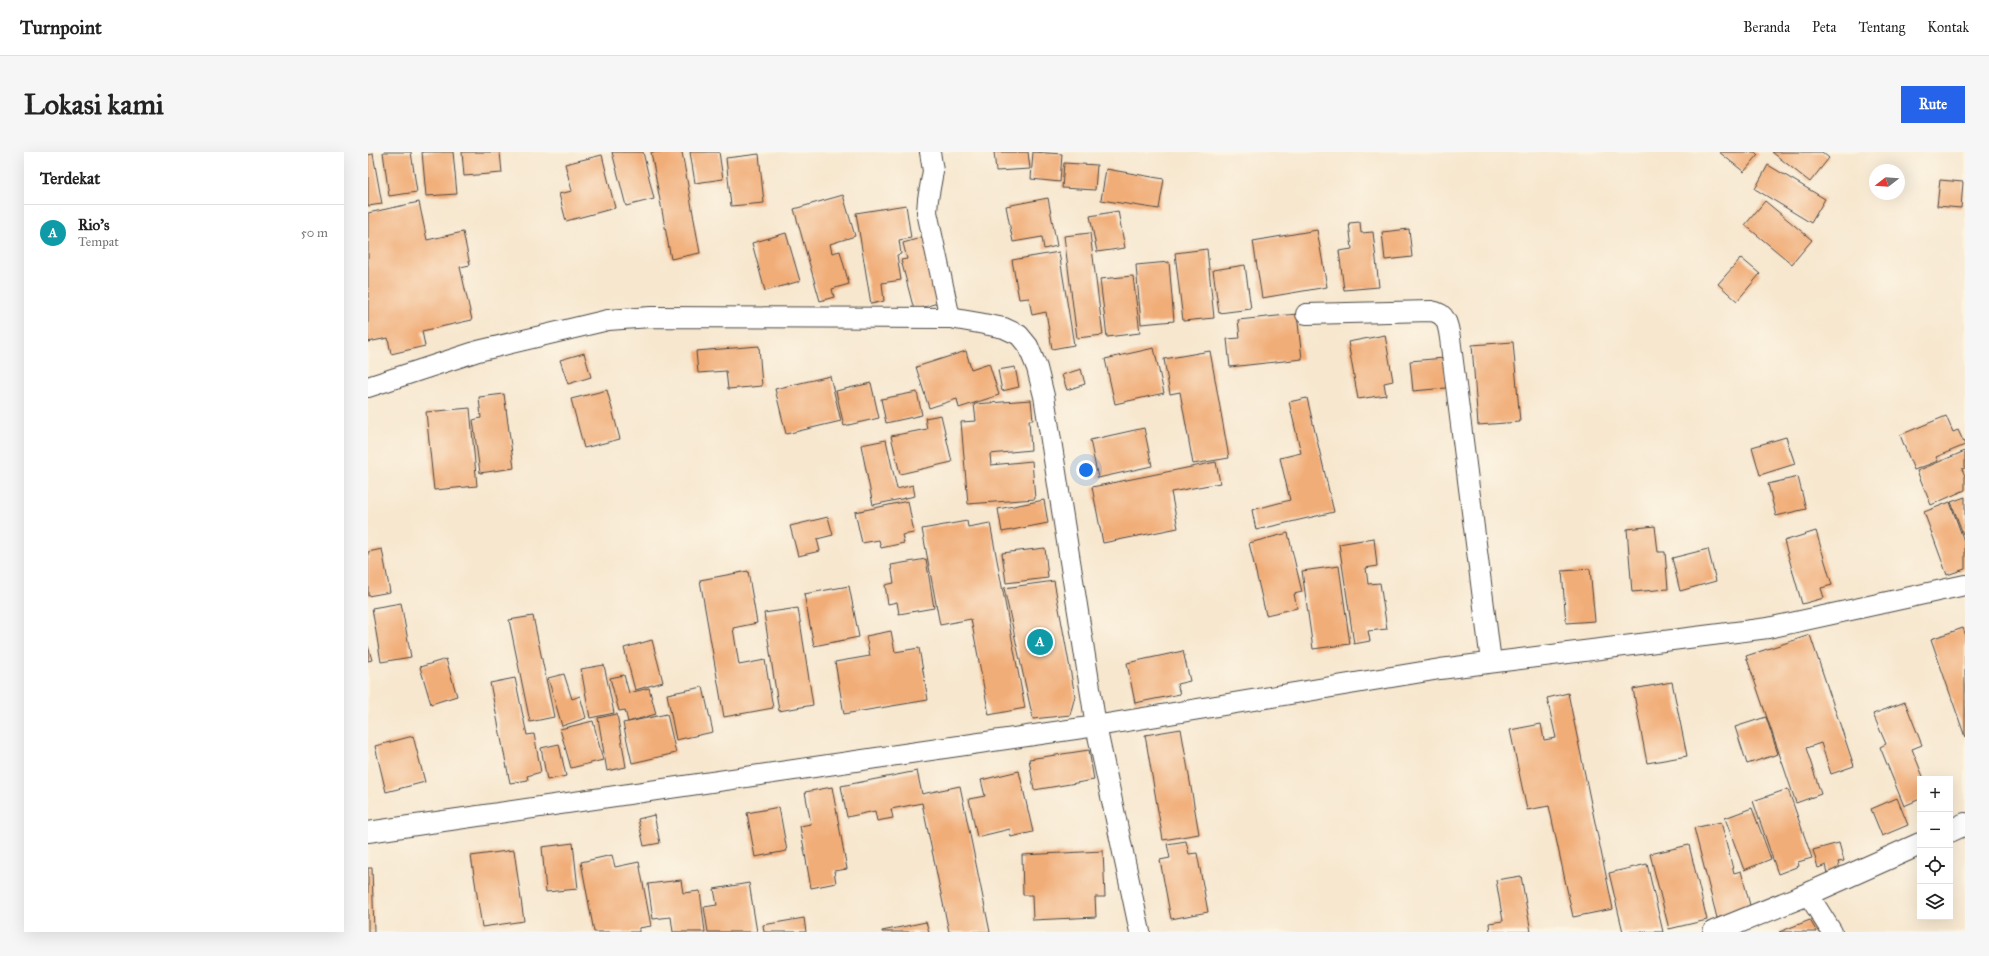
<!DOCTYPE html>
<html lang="id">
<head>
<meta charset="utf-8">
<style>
	body { margin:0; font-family:"IM FELL Great Primer",serif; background:#f6f6f6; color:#222 }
	.controls { position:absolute; right:12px; bottom:12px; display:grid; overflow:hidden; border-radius:0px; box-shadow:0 4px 16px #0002 }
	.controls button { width:36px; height:36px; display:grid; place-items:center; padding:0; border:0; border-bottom:1px solid #e0e0e0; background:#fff; color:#222; font:20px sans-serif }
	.compass { position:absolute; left:1501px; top:12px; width:36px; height:36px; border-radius:50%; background:#fff; box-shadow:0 4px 16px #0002; rotate:253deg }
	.you { position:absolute; left:718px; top:318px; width:14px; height:14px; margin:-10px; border:3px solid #fff; border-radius:50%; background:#1a73e8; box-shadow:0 0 0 6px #1a73e833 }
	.badge { display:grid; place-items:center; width:26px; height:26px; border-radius:50%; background:#2563eb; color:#fff; font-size:13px; font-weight:700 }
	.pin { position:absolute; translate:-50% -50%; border:2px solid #fff; box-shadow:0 1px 4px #0006 }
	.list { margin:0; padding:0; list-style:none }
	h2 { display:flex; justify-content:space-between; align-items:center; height:52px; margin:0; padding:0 16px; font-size:17px }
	h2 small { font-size:13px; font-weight:400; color:#767676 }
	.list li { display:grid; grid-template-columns:26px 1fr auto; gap:12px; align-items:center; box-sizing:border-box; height:56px; padding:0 16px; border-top:1px solid #e0e0e0 }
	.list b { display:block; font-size:15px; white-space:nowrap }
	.list p { margin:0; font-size:13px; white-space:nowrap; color:#767676 }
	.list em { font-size:13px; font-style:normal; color:#767676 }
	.icon { flex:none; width:22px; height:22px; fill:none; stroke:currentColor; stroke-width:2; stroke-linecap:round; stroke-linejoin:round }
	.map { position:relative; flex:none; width:1597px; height:780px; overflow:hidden; border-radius:0px }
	header { display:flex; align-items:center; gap:24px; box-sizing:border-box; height:56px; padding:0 20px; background:#fff; border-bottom:1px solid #e0e0e0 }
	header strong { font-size:19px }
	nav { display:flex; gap:22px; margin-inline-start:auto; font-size:14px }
	.intro { display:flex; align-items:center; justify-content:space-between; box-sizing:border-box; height:96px; padding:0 24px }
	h1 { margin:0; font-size:28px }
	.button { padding:10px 18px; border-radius:0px; background:#2563eb; color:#fff; font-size:14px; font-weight:700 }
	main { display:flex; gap:24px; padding:0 24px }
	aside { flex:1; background:#fff; border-radius:0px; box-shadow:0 4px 16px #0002 }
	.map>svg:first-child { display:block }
	.building { fill:#f1ad78 }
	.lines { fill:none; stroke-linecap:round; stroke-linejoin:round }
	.minor-casing { stroke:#4a4744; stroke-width:22 }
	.tertiary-casing { stroke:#4a4744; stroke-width:24 }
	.minor { stroke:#fff; stroke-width:20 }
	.tertiary { stroke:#fff; stroke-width:22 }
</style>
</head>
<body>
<header>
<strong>Turnpoint</strong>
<nav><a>Beranda</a><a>Peta</a><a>Tentang</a><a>Kontak</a></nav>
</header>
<div class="intro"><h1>Lokasi kami</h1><a class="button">Rute</a></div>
<main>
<aside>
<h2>Terdekat<small></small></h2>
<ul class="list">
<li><span class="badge" style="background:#0f9aa8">A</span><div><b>Rio's</b><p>Tempat</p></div><em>50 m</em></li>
</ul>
</aside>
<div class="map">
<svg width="1597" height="780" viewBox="0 0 1597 780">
	<rect width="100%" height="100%" fill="#fcf5e5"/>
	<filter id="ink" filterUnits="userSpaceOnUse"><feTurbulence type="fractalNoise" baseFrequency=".025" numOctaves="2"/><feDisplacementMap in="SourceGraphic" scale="8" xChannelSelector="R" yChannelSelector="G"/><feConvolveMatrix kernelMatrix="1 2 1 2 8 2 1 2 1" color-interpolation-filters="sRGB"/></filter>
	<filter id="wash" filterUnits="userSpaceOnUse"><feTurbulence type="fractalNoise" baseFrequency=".012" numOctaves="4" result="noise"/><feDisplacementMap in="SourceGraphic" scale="16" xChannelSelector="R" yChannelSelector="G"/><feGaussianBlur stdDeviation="0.9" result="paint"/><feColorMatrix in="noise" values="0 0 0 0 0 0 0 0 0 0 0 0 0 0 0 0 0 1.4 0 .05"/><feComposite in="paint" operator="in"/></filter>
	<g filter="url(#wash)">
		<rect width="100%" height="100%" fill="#f7e7cf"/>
		<g id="blocks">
			<g class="building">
				<path d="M15,0H43L49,40L21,44Z"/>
				<path d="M54,0H85L89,42L58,44Z"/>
				<path d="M94,0H132L134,21L96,24Z"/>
				<path d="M244,0H275L286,47L258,54Z"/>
				<path d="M283,0H314L332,101L303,107Z"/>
				<path d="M322,0H351L355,27L327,31Z"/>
				<path d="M626,0H660L662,17L628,19Z"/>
				<path d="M665,0L694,2L692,30L663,27Z"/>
				<path d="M1351,0H1387L1390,3L1376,20Z"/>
				<path d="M1404,0H1454L1461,6L1442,30Z"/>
				<path d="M5,2L14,52L0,54V3Z"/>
				<path d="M391,2L396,51L363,54L358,6Z"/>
				<path d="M234,3L247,56L198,69L191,42L204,39L197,12Z"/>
				<path d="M696,11L729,13L727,38L694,36Z"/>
				<path d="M1400,13L1457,47L1443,71L1387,37Z"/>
				<path d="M738,17L796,27L791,57L733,48Z"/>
				<path d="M1572,28L1595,30L1593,56L1569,54Z"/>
				<path d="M475,43L487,84L462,92L464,101L472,99L481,132L464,137L466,145L452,149L426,57Z"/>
				<path d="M680,46L689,94L676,97L674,85L645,90L638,54Z"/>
				<path d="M1397,49L1444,88L1424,112L1377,73Z"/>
				<path d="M51,50L59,88L95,80L102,113L92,115L104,168L54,179L57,194L23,202L20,186L0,190V61Z"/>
				<path d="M538,53L543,86L531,88L533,102L529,103L533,128L514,131L516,149L503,152L488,61Z"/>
				<path d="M750,59L757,96L729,100L722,64Z"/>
				<path d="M992,70L993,81L1005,80L1011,135L976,138L971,99L984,97L981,71Z"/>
				<path d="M1041,77L1044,105L1017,108L1014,80Z"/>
				<path d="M949,78L959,135L894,146L885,89Z"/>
				<path d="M418,81L432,129L397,139L384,91Z"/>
				<path d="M722,81L735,183L709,186L696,84Z"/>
				<path d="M556,85L573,150L546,158L533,108L539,107L535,91Z"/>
				<path d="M839,97L846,166L815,169L807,101Z"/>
				<path d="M691,100L706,193L684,197L678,160L664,163L661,146L651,147L644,108Z"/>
				<path d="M1373,106L1392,122L1369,149L1350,132Z"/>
				<path d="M801,110L806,169L773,172L768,113Z"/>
				<path d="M877,113L883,157L851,161L845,118Z"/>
				<path d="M765,124L772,181L739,185L732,127Z"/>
				<path d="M929,162L934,207L862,215L859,187L872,186L870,168Z"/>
				<path d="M1017,183L1025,229L1016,231L1018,243L990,247L980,190Z"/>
				<path d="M1145,190L1152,270L1110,273L1104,193Z"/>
				<path d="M391,194L394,234L360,237L358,219L330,221L328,199Z"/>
				<path d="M786,196L796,241L747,252L737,207Z"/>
				<path d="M598,199L603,217L621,211L631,243L591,256L589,247L561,256L548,215Z"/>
				<path d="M842,199L861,306L825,312L812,240L802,242L796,207Z"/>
				<path d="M216,201L223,225L200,232L192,208Z"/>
				<path d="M1076,206L1078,236L1045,239L1042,209Z"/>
				<path d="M647,215L651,235L634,239L630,218Z"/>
				<path d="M713,217L717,232L699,238L694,223Z"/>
				<path d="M462,224L473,269L418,282L407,237Z"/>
				<path d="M503,231L511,266L476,274L468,239Z"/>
				<path d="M239,238L252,287L216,296L203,247Z"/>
				<path d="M549,240L554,263L518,271L513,247Z"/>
				<path d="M136,242L146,316L112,321L105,268L113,266L111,245Z"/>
				<path d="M939,246L966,360L888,378L884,358L922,348L912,306L933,301L921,250Z"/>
				<path d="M663,248L665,268H661L663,298L622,302L623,313L664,309L667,347L600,352L593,270L608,269L606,252Z"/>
				<path d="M102,256L109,334L66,338L58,260Z"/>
				<path d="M573,263L584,310L532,322L523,284L559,277L557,266Z"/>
				<path d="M1578,264L1585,280L1590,278L1597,293L1568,305L1570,309L1546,318L1532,283Z"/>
				<path d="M776,276L784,314L730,326L722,288Z"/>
				<path d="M1418,285L1427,312L1392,323L1384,295Z"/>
				<path d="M518,288L529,337L545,333L547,344L505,353L493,293Z"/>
				<path d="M1597,299V316L1594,317L1597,324V338L1563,353L1549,319Z"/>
				<path d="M848,310L852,331L803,340L810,376L735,391L724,335Z"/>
				<path d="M1430,325L1438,357L1408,364L1400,332Z"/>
				<path d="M1597,345V382H1595L1583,350Z"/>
				<path d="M676,348L680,371L634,380L630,357Z"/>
				<path d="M540,349L546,381L534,383L536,391L513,396L511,388L494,391L487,360Z"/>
				<path d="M1582,350L1597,392V417L1579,423L1556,360Z"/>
				<path d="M460,365L465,383L449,387L452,399L430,404L422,374Z"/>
				<path d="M599,369L600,375L622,371L657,556L621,563L603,467L572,473L554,377Z"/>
				<path d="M1287,374L1290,400H1297L1300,437L1264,440L1259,377Z"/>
				<path d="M1448,379L1464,433L1453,436L1456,446L1434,452L1416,389Z"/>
				<path d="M920,381L934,440L926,442L929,456L898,463L881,391Z"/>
				<path d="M1006,386L1009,414L998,416L1000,432L1012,431L1019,477L1000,479L1002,489L986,492L971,392Z"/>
				<path d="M677,396L680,426L638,431L634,401Z"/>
				<path d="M14,397L22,440L0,444V400Z"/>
				<path d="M1340,397L1348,429L1312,439L1304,406Z"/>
				<path d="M558,407L566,456L531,462L529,450L520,452L517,433L526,431L523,413Z"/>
				<path d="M971,414L982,492L945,497L934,419Z"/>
				<path d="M1222,417L1227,469L1198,471L1194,419Z"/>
				<path d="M380,419L389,471L365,476L371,513L397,508L405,556L356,565L332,428Z"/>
				<path d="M686,429L707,544L702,563L665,567L636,436Z"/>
				<path d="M481,434L491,485L446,494L436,442Z"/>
				<path d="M33,451L43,505L13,510L4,456Z"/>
				<path d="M430,456L445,553L411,559L396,461Z"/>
				<path d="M165,464L186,565L162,570L141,468Z"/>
				<path d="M1595,476L1597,481V585L1563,487Z"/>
				<path d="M523,479L527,500L551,496L560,548L476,562L467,510L502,504L498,484Z"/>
				<path d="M1442,483L1486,614L1463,622L1453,591L1438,596L1453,642L1428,651L1378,504Z"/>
				<path d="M284,488L295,530L267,538L256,496Z"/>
				<path d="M0,494L4,508L0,509Z"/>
				<path d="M815,499L822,529L809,532L812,542L767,551L759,511Z"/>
				<path d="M78,507L89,544L63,552L52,515Z"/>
				<path d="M236,513L246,561L222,566L213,517Z"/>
				<path d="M196,522L204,547L212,544L218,566L194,574L180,526Z"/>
				<path d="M256,523L261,541L281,536L288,562L260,570L257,558L251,559L242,526Z"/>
				<path d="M147,526L159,583L166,582L173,620L159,624L160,628L142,631L122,531Z"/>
				<path d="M1304,530L1319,604L1279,611L1265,537Z"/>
				<path d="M335,535L345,580L308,588L299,542Z"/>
				<path d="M1200,541L1245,757L1205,765L1181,654L1159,658L1142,578L1173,572L1176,588L1188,586L1179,546Z"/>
				<path d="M1537,550L1554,593L1544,597L1556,627H1552V647L1536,654L1512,595L1518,592L1505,562Z"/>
				<path d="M249,562L258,615L239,619L230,566Z"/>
				<path d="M299,562L308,601L264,611L255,571Z"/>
				<path d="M1398,565L1410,602L1379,612L1367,575Z"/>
				<path d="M225,569L235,608L203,616L192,577Z"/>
				<path d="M813,577L831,682L795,688L777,583Z"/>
				<path d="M45,584L57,630L18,640L7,594Z"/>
				<path d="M191,592L198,624L179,628L173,596Z"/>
				<path d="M721,598L726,628L666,638L661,607Z"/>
				<path d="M549,619L554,642L592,634L622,780H581L554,651L523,657L525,666L509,669L507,659L479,665L473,634Z"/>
				<path d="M651,619L665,680L643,685L642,677L609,685L601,647L617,644L613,628Z"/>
				<path d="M464,635L479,717L466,719L468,731L443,736L432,674L443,672L437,640Z"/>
				<path d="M1420,637L1444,706L1430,710L1431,714L1410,722L1385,649Z"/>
				<path d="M1529,646L1540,673L1514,684L1503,657Z"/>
				<path d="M411,655L419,699L387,705L379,661Z"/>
				<path d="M1384,656L1403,707L1376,718L1357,666Z"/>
				<path d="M286,663L292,691L276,694L270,667Z"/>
				<path d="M1353,670L1366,721L1373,719L1383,757L1349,766L1326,676Z"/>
				<path d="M818,689L821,702L829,701L840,760L803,767L792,708L802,706L799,692Z"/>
				<path d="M205,691L210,737L178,740L174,695Z"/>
				<path d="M1471,691L1476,709L1470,710L1472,718L1460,721L1458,713L1450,716L1445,698Z"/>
				<path d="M1321,693L1339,768L1301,777L1282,702Z"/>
				<path d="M146,698L156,769L114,775L103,704Z"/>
				<path d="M735,699L737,745H727L728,765L665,768L664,743H655L654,703Z"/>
				<path d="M244,703L247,715L271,710L283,774L271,776V780H226L213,710Z"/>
				<path d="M1279,712L1295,780H1255L1241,721Z"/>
				<path d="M0,716H4L6,780H0Z"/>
				<path d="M1153,724L1163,780H1122L1121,771L1135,769L1128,728Z"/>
				<path d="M313,728L315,741L332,739L337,780H305L303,765L285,767L280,732Z"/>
				<path d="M381,731L389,780H340L336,755L349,753L346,737Z"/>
				<path d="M436,766L438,780H396L395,773Z"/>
				<path d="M1442,768L1449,780H1411Z"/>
				<path d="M558,770L561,780H514V779Z"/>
			</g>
		</g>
	</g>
	<g filter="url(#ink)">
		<use href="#blocks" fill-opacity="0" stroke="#4a4744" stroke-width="1"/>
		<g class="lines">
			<g class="minor-casing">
				<g id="minor">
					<path d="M562,0L565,19L560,47L559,60L582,166"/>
					<path d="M938,162L1063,159C1078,161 1080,172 1082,186L1123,510"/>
					<path d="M0,235L110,199L240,168L283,165L582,166L611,171L636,176L651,183L660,194L669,216L676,244L728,574L772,780"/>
					<path d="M0,680L728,574L1072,517L1400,476L1597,433"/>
					<path d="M1440,742L1464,780"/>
				</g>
			</g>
			<g class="tertiary-casing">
				<g id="tertiary">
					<path d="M1582,679L1597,672"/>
					<path d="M1346,780L1440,742L1552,692"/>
				</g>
			</g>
			<use href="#minor" class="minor"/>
			<use href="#tertiary" class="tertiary"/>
		</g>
	</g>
</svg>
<div class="controls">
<button>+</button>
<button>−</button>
<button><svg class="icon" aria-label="locate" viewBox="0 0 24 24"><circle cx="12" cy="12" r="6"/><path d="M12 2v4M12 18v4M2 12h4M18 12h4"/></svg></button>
<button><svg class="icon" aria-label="layers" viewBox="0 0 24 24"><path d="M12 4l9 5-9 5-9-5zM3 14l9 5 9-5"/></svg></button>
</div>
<svg class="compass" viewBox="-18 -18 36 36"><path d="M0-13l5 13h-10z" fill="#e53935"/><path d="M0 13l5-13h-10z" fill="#767676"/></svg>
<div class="you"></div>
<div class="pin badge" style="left:672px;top:490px;background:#0f9aa8">A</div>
</div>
</main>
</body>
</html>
